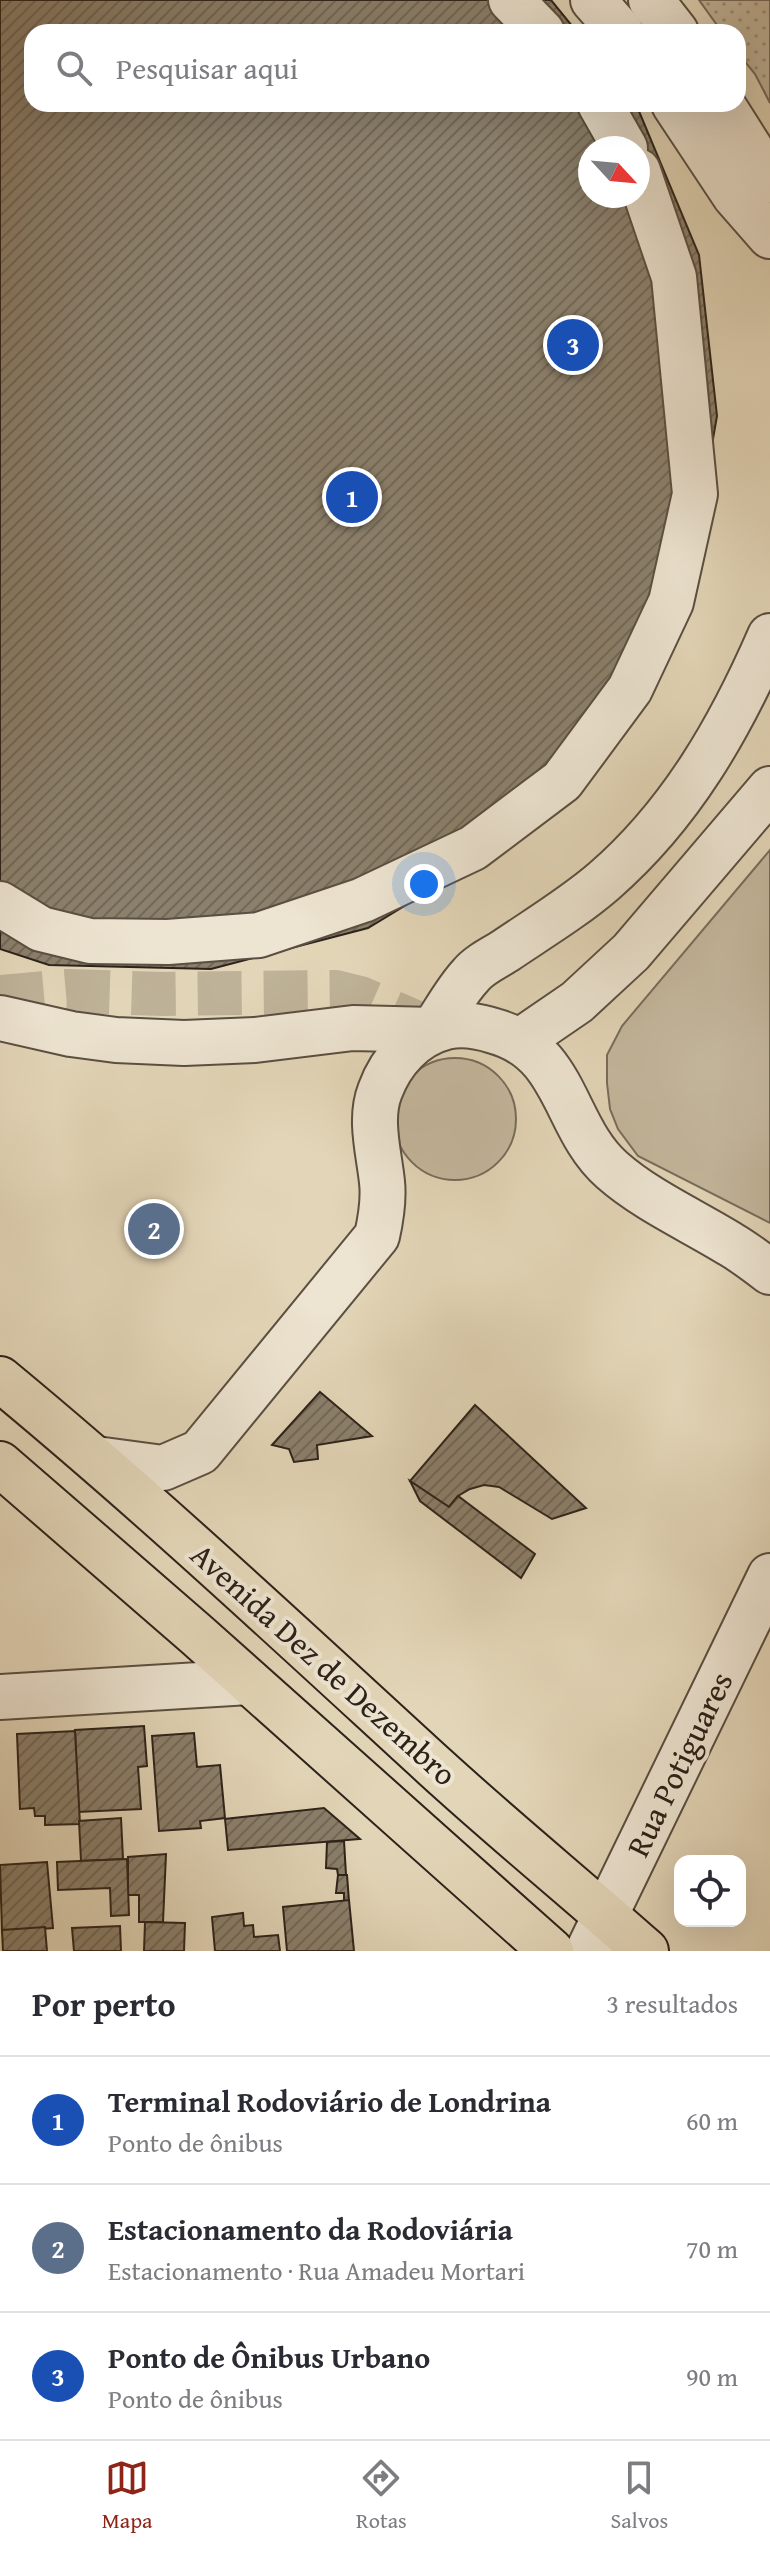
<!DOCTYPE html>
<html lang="pt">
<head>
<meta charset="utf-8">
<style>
	body { margin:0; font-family:"Gentium Book Plus",serif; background:#f2f2f3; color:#2b2b33 }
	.controls { position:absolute; right:24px; bottom:24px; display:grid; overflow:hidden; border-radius:16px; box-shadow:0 8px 32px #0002 }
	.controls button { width:72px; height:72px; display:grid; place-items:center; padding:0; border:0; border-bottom:2px solid #e1e1e2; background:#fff; color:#2b2b33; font:40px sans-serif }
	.compass { position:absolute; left:578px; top:136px; width:72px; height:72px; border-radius:50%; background:#fff; box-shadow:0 8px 32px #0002; rotate:116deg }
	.you { position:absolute; left:424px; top:884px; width:28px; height:28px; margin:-20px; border:6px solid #fff; border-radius:50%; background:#1a73e8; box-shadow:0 0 0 12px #1a73e833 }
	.badge { display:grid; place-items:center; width:52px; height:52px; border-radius:50%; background:#8f2418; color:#fff; font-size:26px; font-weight:700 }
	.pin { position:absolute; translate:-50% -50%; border:4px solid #fff; box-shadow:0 2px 8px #0006 }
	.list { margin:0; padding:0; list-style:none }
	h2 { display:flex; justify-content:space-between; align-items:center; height:104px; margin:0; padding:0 32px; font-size:34px }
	h2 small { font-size:26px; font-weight:400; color:#7c7c81 }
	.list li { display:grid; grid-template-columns:52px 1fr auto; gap:24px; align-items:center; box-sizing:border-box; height:128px; padding:0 32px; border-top:2px solid #e1e1e2 }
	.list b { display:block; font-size:30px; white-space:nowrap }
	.list p { margin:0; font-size:26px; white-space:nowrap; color:#7c7c81 }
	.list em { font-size:26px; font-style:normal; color:#7c7c81 }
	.icon { flex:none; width:44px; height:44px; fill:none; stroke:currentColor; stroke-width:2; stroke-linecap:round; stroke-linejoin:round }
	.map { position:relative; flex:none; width:770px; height:1951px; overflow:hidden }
	.search { position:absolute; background:#fff; box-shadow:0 8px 32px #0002; left:24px; right:24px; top:24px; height:88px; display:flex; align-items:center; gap:20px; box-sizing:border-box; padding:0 28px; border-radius:24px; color:#7c7c81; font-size:30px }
	.sheet { height:488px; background:#fff }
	nav { display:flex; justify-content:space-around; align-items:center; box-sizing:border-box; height:112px; border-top:2px solid #e1e1e2; background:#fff; font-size:22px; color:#7c7c81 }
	nav a { display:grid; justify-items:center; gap:4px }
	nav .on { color:#8f2418 }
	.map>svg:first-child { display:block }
	.grass { fill:#c4b79d; stroke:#786c5c; stroke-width:2 }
	.park { fill:url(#park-dots); stroke:#786c5c; stroke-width:2 }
	.building { fill:url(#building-hatch); stroke:#2c221a; stroke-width:2; fill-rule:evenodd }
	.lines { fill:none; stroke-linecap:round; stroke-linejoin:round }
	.minor-tunnel { stroke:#beb298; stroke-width:44; stroke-dasharray:44 22; stroke-linecap:butt }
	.minor-casing { stroke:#5a4f42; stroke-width:48 }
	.highway-casing { stroke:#2c221a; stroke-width:48 }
	.minor { stroke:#ede4d1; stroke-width:44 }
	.highway { stroke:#e3d6b8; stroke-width:44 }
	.labels { text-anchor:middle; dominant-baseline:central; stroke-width:8; stroke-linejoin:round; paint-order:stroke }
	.street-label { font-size:32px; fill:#2c221a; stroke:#ede4d1 }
</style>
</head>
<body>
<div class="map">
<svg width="770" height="1951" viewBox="0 0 770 1951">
	<defs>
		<pattern id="park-dots" width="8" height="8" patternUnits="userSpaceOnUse" patternTransform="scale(2)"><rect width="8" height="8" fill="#c4b79d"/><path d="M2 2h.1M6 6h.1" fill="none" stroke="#9f947f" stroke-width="1.8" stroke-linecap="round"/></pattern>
		<pattern id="building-hatch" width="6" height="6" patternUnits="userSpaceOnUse" patternTransform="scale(2)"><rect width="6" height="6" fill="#8b806c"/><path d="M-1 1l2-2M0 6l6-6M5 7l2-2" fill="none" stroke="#726858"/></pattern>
	</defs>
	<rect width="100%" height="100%" fill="#e3d6b8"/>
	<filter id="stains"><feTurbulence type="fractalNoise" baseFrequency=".0025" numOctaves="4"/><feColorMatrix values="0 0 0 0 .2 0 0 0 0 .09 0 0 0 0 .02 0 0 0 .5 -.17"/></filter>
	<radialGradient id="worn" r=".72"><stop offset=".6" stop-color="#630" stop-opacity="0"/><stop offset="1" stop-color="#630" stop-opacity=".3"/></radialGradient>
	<g class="grass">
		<path d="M770,850V1223L638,1156L618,1129L610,1109L607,1083V1055L622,1026Z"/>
		<circle cx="455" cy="1119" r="61"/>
	</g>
	<path class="park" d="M699,0H770V103L755,74L738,53V32H722Z"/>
	<g class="building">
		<path d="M0,0H408L457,32H32V104H531L550,126L586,184L614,246L632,312L640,380L639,449L627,516L606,581L576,643L537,699L490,750L436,792L377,827L315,853L248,869L180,875L112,872L45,857L0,841ZM168,225L210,226L251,237L287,257L319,285L343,320L358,359L364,400L360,442L346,482L324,518L294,548L259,570L219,583L177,586L135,580L97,565L63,540L35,509L16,472L5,432L4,390L13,348L30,310L56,277L90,251L127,234Z"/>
		<path d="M0,0H551L577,32H32V104H636L699,255L717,416L689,577L508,843L368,928L211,969L49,965L0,949ZM590,148H638V196H590Z"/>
		<path d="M320,1392L372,1436L317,1445L318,1459L294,1462L289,1449L272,1445Z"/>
		<path d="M475,1405L586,1508L552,1519L499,1487L484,1485L470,1489L458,1496L449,1507L410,1481Z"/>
		<path d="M410,1481L449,1507L458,1496L535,1554L521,1578L420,1501Z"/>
		<path d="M144,1726L147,1766L138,1767L141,1809L78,1812L75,1730Z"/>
		<path d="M75,1731L80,1824L45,1825V1816H35L34,1808L20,1809L17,1734Z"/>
		<path d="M194,1733L197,1767L220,1765L225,1818L200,1821L201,1828L159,1831L152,1736Z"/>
		<path d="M324,1808L360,1839L228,1850L225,1819Z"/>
		<path d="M121,1818L123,1859L81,1861L79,1821Z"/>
		<path d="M344,1841L346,1875H338L337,1869L326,1868L327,1842Z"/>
		<path d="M166,1854L163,1922H139V1895H128V1857Z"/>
		<path d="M127,1859L129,1915L111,1916L110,1888L58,1890L57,1862Z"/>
		<path d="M47,1862L53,1928L2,1932L0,1865Z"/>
		<path d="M338,1875H347L349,1901H344V1893H336Z"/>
		<path d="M349,1900L354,1951H287L283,1907Z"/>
		<path d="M243,1913L244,1926L253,1925L254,1937L278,1935L280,1951H215L212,1917Z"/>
		<path d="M145,1922L185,1923L184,1951H144Z"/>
		<path d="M120,1926L121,1951H74L72,1928Z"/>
		<path d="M45,1927L47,1951H3L2,1930Z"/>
	</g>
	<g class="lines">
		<path class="minor-tunnel" d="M0,997L67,991L163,994L336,992L360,998L433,1030"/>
		<g class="minor-casing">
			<g id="minor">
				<path d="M511,0L542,32"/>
				<path d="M593,0L621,32"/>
				<path d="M651,0L676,32"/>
				<path d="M600,104L625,148"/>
				<path d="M674,104L735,196L770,236"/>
				<path d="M722,104L770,180"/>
				<path d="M0,904L41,929L90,941L168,942L259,935L363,900L473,848L562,781L630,689L671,602L695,494L674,277L638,171"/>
				<path d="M0,1018L71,1034L116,1040L184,1043L255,1040L353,1028L433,1030C445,1012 456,991 471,975C479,965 494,958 505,951C539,928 574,907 604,881C681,814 730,728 770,636"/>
				<path d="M520,1041L577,1002L631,952L770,789"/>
				<path d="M96,1459L163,1468L200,1452L377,1236C381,1218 384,1200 382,1182C379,1153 369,1119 380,1091C391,1061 414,1035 446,1027C463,1023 478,1026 494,1031C568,1051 563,1127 612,1170C646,1200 691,1220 730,1244C744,1252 757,1262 770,1272"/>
				<path d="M0,1697L249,1682"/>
				<path d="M588,1951L770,1576"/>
			</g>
		</g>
		<g class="highway-casing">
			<g id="highway">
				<path d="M0,1379C150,1503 292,1636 435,1767C504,1830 576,1889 646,1951"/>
				<path d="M0,1464L197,1635L551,1951"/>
			</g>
		</g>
		<use href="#minor" class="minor"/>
		<use href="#highway" class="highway"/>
	</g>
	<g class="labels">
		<g class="street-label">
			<text transform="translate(324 1664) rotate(42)">Avenida Dez de Dezembro</text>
			<text transform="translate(679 1764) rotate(-64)">Rua Potiguares</text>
		</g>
	</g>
	<rect width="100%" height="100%" filter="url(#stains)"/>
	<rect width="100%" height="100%" fill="url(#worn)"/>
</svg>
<div class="controls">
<button><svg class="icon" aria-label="locate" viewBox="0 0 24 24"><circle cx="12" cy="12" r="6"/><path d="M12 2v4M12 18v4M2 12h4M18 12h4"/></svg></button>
</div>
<svg class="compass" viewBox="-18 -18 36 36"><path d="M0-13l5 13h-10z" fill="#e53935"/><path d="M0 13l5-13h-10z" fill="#7c7c81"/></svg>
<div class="you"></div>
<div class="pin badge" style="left:352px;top:497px;background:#1a4fb4">1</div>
<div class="pin badge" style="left:154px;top:1229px;background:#5c6f8a">2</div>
<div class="pin badge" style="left:573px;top:345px;background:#1a4fb4">3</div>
<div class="search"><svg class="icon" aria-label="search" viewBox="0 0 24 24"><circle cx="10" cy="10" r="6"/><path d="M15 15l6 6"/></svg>Pesquisar aqui</div>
</div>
<section class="sheet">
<h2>Por perto<small>3 resultados</small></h2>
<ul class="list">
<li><span class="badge" style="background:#1a4fb4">1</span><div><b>Terminal Rodoviário de Londrina</b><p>Ponto de ônibus</p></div><em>60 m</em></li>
<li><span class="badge" style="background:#5c6f8a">2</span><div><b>Estacionamento da Rodoviária</b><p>Estacionamento · Rua Amadeu Mortari</p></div><em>70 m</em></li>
<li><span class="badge" style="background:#1a4fb4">3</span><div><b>Ponto de Ônibus Urbano</b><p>Ponto de ônibus</p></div><em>90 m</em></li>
</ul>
</section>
<nav>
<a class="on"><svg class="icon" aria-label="map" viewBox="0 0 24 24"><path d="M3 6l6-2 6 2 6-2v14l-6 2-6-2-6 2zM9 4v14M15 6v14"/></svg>Mapa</a>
<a><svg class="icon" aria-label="directions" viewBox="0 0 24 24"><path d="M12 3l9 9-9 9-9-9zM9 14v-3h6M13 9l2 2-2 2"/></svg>Rotas</a>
<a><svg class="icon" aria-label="saved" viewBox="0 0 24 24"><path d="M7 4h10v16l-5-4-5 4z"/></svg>Salvos</a>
</nav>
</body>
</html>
